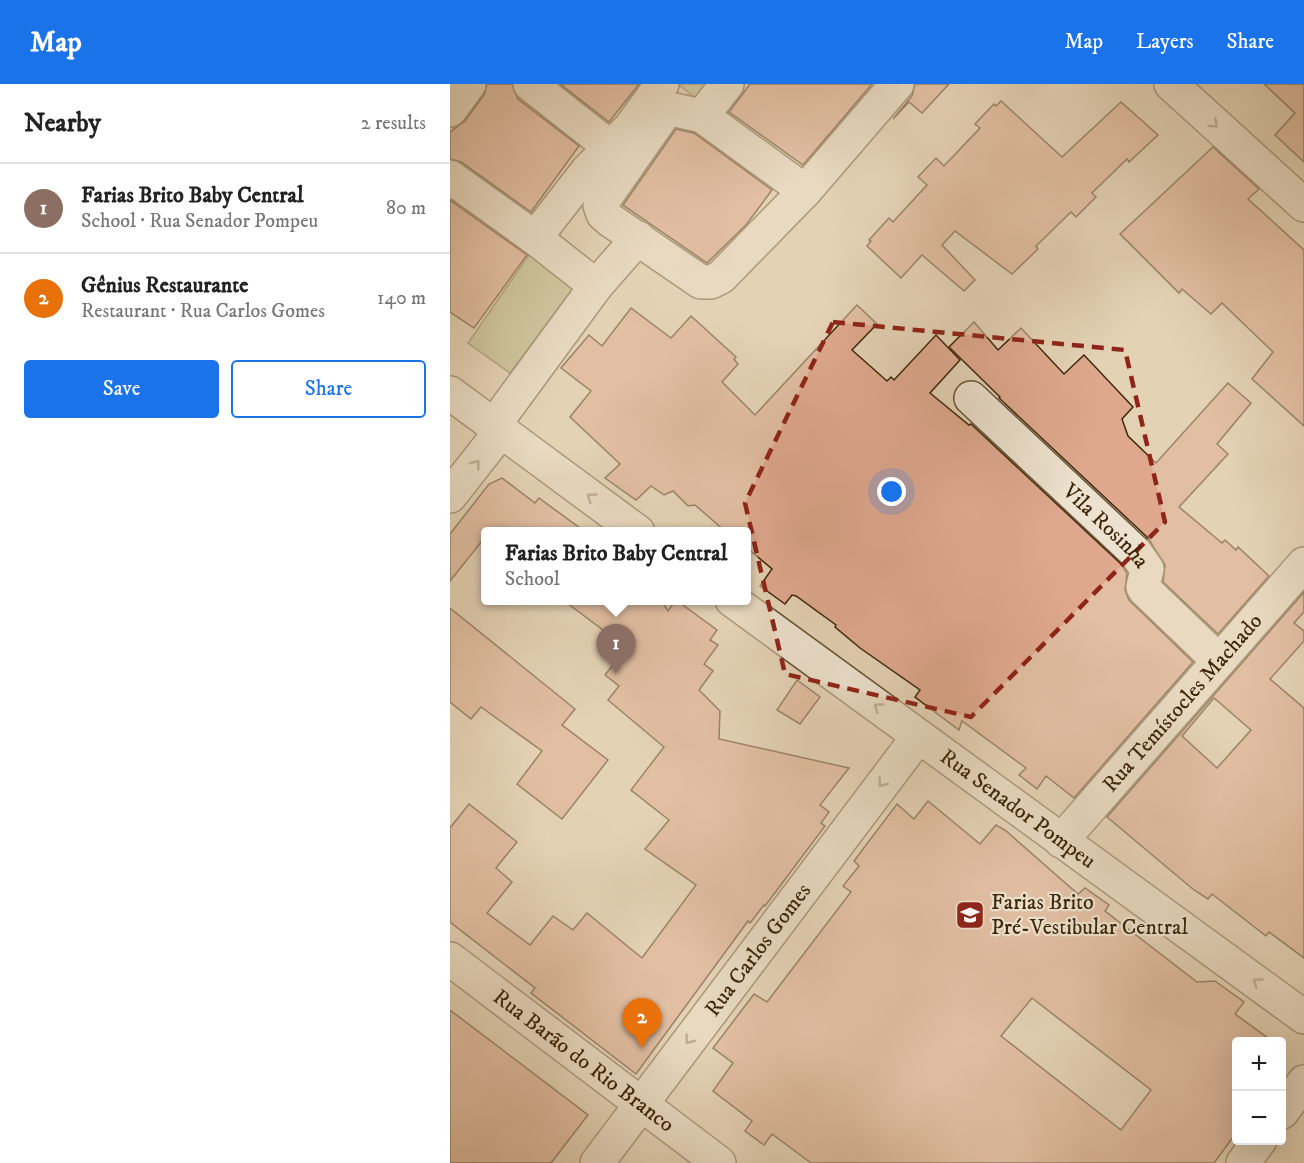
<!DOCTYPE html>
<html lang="en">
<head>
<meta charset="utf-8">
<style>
	body { margin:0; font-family:"IM FELL DW Pica",serif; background:#f6f6f6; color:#222 }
	.controls { position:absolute; right:18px; bottom:18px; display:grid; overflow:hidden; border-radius:6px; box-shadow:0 6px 24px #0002 }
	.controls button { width:54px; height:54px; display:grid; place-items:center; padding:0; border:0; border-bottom:2px solid #e0e0e0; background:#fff; color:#222; font:30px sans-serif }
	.you { position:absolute; left:442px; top:408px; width:21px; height:21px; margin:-15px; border:4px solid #fff; border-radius:50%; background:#1a73e8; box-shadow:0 0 0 9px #1a73e833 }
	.badge { display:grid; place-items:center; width:39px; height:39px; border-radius:50%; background:#1a73e8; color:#fff; font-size:20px; font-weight:700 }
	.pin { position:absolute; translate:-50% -50px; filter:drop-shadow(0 2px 3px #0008) }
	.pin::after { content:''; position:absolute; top:32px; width:21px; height:18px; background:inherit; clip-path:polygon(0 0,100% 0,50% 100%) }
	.popup { position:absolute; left:31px; top:443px; width:270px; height:78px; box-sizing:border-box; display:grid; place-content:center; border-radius:6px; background:#fff; filter:drop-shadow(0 2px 4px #0005); font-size:20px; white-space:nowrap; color:#767676 }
	.popup b { font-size:22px; color:#222 }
	.popup::after { content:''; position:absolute; left:50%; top:100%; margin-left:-12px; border:12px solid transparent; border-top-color:#fff }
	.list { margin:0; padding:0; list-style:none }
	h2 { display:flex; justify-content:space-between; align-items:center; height:78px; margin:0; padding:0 24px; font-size:26px }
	h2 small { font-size:20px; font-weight:400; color:#767676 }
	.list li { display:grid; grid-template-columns:39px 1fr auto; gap:18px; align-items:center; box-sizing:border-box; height:90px; padding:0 24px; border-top:2px solid #e0e0e0 }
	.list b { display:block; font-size:22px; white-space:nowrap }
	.list p { margin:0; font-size:20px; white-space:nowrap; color:#767676 }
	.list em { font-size:20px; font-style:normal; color:#767676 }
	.actions { display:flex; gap:12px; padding:18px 24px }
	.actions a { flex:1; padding:14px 0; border:2px solid #1a73e8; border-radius:6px; text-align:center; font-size:21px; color:#1a73e8 }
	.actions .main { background:#1a73e8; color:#fff }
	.map { position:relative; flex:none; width:854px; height:1079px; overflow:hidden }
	header { display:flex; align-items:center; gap:36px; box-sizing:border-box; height:84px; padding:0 30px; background:#1a73e8; color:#fff }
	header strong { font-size:28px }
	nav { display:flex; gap:33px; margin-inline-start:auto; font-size:21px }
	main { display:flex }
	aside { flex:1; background:#fff }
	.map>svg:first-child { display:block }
	.green { fill:#b9ba8a; stroke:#7c704a; stroke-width:1.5 }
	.building { fill:#dfa88e; stroke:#3e270a; stroke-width:1.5; fill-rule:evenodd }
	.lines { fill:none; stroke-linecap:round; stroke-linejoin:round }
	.minor-casing { stroke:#685235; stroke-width:36 }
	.minor { stroke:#ede2cf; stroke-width:33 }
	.oneway { stroke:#96846c }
	.marked { fill:none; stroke:#8f2418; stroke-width:4.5; stroke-dasharray:12 8; stroke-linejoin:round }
	.labels { text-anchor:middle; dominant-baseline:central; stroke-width:4.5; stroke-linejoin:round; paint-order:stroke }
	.street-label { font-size:22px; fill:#3e270a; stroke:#ede2cf }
	.poi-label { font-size:22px; fill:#3e270a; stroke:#ede2cf; text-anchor:start }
</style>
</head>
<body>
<header>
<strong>Map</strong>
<nav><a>Map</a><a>Layers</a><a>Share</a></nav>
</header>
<main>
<aside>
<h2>Nearby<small>2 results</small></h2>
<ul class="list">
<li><span class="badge" style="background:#8d6e63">1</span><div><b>Farias Brito Baby Central</b><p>School · Rua Senador Pompeu</p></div><em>80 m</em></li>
<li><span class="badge" style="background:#e8710a">2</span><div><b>Gênius Restaurante</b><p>Restaurant · Rua Carlos Gomes</p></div><em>140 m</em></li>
</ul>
<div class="actions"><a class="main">Save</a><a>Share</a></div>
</aside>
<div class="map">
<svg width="854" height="1079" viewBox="0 0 854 1079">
	<rect width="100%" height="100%" fill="#e4d2b5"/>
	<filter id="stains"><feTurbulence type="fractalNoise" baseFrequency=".00333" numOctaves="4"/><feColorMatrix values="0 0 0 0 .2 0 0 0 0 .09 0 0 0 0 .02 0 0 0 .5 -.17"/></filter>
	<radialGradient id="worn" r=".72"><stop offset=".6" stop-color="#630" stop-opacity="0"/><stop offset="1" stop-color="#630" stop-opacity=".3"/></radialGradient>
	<g class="green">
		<path d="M228,0H267L253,20Z"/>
		<path d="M79,171L124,203L60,289L18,259Z"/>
	</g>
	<g class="building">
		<path d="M37,0H62L68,15L129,62L81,128L11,78L0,75V48L15,37L34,11Z"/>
		<path d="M110,0H189L159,38Z"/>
		<path d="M300,0H422L353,81L279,28Z"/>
		<path d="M465,0H499L472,29L459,18L443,35L462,12Z"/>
		<path d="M814,0H854V78L825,51L845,29Z"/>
		<path d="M551,17L612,73L671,18L708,51L679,78L677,75L642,109L646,113L626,133L621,128L586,162L588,165L562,190L505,147L492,161L525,196L514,207L472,171L451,194L417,162L421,157L419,156L439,134L443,138L477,101L468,93L486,74L494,82L530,44L525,40L544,20L546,22Z"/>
		<path d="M226,45L244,49L322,106L296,141L257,179L173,121Z"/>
		<path d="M763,63L809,105L798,115L854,166V342L802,295L823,268L772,219L761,230L732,205L729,209L670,150Z"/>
		<path d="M0,116L77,171L24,244L0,228Z"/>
		<path d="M407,221L427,240L402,266L437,297L441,293L444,296L486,251L510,276L480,309L519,341L521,340L671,480L677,489L675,506L679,516L743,578L624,714L596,692L587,705L569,691L576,684L512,637L509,646L465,613L470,606L410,564L385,543L386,541L346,512L342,511L335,520L310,502L322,485L297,464V447H275L245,421L238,422L223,407L214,411L201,402L186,416L155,394L170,380L120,333L141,307L111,284L139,251L152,262L181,224L221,254L241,232L286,273L284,275L288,280L272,298L305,331Z"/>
		<path d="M524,238L548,266L571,244L614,290L634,271L683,323L672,335L678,352L706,379L778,299L801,319L767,360L778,370L729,423L772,459L775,456L786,466L788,463L819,492L768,550L713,498L715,481L698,454L549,314L550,313L499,263Z"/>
		<path d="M52,394L85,419L89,414L134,447H36V452L0,497V450L39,400Z"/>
		<path d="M854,508V528L844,539L854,547V557L820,595L854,624V874L819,848L816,852L762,810L758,815L744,806L657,733ZM764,614L801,646L767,684L732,652Z"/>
		<path d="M113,516H211L218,527L226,516L267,546L260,556L268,561L254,580L263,587L249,606L270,627L269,655L399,684L370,721L379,728L371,739L375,742L315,822L314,821L300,839L298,837L186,990L81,909L85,904L0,838V744L19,720L67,758L46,784L62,798L37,829L80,861L103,832L123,846L137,829L192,874L246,801L195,765L219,736L181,706L214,663L158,616L169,602L155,591L177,564Z"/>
		<path d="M0,524L125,625L112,641L158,676L112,735L67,700L92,667L31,623L21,635L0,618Z"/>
		<path d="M347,596L370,613L350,640L327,626Z"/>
		<path d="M478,717L530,760L546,741L555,746L628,810L635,804L659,821L655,827L747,898L765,897L794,918L785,930L822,957H786V1049L764,1079H361L322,1050L314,1061L295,1047L302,1037L263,1007L283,979L263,964L304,910L317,918L401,808L393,802L409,782L404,777L447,720L464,735ZM582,914L701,1006L671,1046L551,952Z"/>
		<path d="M0,926L138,1031L101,1079H0Z"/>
	</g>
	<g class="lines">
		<g class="minor-casing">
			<g id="minor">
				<path d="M80,0L160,63"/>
				<path d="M277,0L252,32L225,26L215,28L150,121L153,130L160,136L251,198H261L271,193L355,107L447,0"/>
				<path d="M721,0L854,121"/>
				<path d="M0,26L19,0"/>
				<path d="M252,32L355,107"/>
				<path d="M0,93L85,154"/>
				<path d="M146,202L188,154"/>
				<path d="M0,309L188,448"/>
				<path id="s1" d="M521,314L685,468L697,485L693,503L695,506L769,577"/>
				<path d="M44,341L146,202L85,154L137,87L180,44L212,0"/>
				<path d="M0,412L51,347"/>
				<path id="s2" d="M282,516L854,933"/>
				<path id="s3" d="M611,757L854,480"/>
				<path id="s4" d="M0,875L269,1079"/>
				<path d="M832,1028L854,998"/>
				<path id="s5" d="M147,1079L468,653"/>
				<path d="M793,1079L810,1056"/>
			</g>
		</g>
		<use href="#minor" class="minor"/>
	</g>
	<defs><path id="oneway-chevron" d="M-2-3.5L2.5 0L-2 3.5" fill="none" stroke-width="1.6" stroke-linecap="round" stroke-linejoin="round" transform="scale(1.5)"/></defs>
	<g class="oneway">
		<use href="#oneway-chevron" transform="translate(764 40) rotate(42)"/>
		<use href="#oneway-chevron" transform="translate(26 380) rotate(-52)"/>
		<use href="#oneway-chevron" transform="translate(141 413) rotate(-144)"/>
		<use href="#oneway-chevron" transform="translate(428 623) rotate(-144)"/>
		<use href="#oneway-chevron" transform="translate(432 699) rotate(127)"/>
		<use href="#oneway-chevron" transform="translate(807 898) rotate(-144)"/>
		<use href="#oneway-chevron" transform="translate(239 956) rotate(127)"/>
	</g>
	<path d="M0 0H854V1079H0ZM383,238L675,266L715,438L521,633L335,590L295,419Z" fill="#e4d2b5" fill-opacity=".55" fill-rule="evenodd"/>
	<path class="marked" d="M383,238L675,266L715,438L521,633L335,590L295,419Z"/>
	<defs>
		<g id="school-square" transform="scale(1.5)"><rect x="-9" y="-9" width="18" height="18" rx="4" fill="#8f2418" stroke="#ede2cf"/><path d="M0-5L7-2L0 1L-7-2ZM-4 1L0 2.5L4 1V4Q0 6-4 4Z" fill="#fff"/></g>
	</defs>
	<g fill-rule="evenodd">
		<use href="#school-square" x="520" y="831"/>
	</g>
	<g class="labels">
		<g class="street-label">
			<text stroke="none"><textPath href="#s1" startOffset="186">Vila Rosinha</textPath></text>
			<text stroke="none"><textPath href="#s3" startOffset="184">Rua Temístocles Machado</textPath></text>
			<text stroke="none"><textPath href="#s2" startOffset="354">Rua Senador Pompeu</textPath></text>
			<text stroke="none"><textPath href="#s5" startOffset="267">Rua Carlos Gomes</textPath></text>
			<text stroke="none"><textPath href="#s4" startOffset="168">Rua Barão do Rio Branco</textPath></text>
		</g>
		<g class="poi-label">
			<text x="541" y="818">Farias Brito<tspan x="541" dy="25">Pré-Vestibular Central</tspan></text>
		</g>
	</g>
	<rect width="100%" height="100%" filter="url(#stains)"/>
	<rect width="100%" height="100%" fill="url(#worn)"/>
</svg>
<div class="controls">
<button>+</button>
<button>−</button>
</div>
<div class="you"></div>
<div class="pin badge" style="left:166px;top:590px;background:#8d6e63">1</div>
<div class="popup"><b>Farias Brito Baby Central</b>School</div>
<div class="pin badge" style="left:192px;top:964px;background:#e8710a">2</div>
</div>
</main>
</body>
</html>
